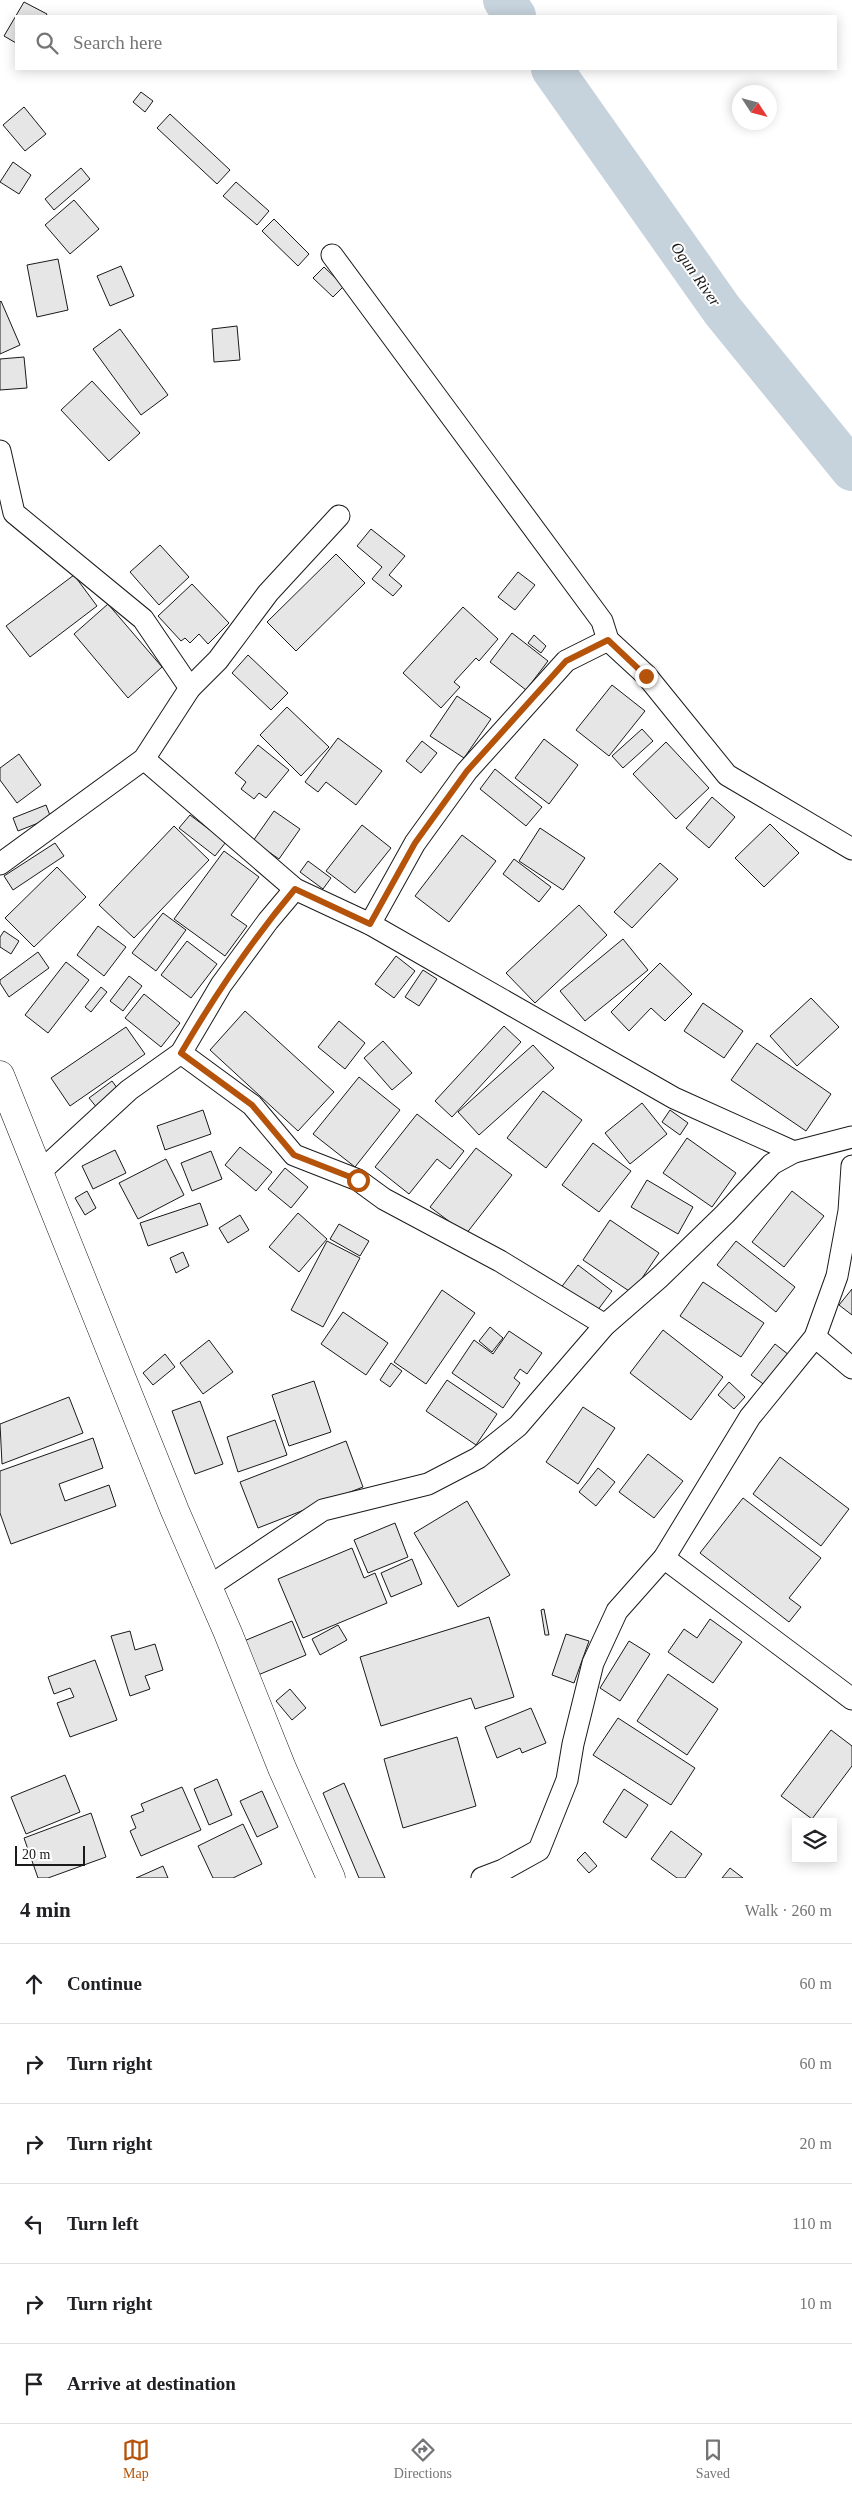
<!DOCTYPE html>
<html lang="en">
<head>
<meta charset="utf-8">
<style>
	body { margin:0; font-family:Georgia,serif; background:#f2f2f2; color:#202124 }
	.controls { position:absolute; right:15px; bottom:15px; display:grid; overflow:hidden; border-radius:0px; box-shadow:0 2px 12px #0003 }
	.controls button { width:45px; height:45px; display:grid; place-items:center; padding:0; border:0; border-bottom:1px solid #e0e0e0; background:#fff; color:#202124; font:25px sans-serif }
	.compass { position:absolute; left:732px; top:85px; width:45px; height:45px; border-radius:50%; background:#fff; box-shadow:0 2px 12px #0003; rotate:126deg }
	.scale { position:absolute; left:15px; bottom:12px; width:70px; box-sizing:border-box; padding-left:5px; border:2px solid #1a1a1a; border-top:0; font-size:14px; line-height:18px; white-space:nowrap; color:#1a1a1a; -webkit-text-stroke:4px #fff; paint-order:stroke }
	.stop { position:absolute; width:15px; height:15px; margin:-11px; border:4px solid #b45309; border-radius:50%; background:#fff }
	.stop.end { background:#b45309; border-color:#fff; box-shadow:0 1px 5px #0008 }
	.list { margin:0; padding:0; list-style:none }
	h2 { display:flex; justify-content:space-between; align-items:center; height:65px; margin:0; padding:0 20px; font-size:21px }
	h2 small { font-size:16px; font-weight:400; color:#757577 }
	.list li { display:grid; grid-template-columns:32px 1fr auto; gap:15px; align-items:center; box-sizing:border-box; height:80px; padding:0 20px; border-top:1px solid #e0e0e0 }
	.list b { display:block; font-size:19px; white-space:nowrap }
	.list em { font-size:16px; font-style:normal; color:#757577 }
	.icon { flex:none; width:28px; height:28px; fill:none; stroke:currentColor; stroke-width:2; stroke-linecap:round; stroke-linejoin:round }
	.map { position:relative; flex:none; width:852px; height:1878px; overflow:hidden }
	.search { position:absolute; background:#fff; box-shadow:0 2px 12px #0003; left:15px; right:15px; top:15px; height:55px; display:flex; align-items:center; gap:12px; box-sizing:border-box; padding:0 18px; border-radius:0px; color:#757577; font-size:19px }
	.sheet { height:545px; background:#fff }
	nav { display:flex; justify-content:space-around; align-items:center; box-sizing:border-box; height:70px; border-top:1px solid #e0e0e0; background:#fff; font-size:14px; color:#757577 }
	nav a { display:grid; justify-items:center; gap:2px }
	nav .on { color:#b45309 }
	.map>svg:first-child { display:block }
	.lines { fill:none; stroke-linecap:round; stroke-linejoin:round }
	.river { stroke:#c6d2dc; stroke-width:42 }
	.building { fill:#e6e6e6; stroke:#1a1a1a }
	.minor-casing { stroke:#1a1a1a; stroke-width:23 }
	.secondary-casing { stroke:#1a1a1a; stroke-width:29 }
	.minor { stroke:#fff; stroke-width:21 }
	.secondary { stroke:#fff; stroke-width:28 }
	.route { stroke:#b45309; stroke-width:6 }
	.labels { text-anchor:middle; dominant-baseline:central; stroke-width:4; stroke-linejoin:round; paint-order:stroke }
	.water-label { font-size:16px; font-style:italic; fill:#1a1a1a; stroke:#fff }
</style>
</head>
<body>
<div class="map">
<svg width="852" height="1878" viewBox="0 0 852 1878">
	<rect width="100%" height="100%" fill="#fff"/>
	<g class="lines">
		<g class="river">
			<path d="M504,0L515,16"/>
			<path d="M552,69L722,310L852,470"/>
		</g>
	</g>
	<g class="building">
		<path d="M24,2L47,14L46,16H16V43L4,36Z"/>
		<path d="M141,92L153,101L145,112L133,102Z"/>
		<path d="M24,107L46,134L25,151L3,125Z"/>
		<path d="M170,114L230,170L217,184L157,128Z"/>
		<path d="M13,162L31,175L19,194L0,182Z"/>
		<path d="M81,168L90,179L54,210L45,199Z"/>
		<path d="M236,182L269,211L257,225L223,196Z"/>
		<path d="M74,200L99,229L70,254L45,225Z"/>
		<path d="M274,219L309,254L298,266L262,231Z"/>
		<path d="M58,259L68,310L37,317L27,265Z"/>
		<path d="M121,266L134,296L110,306L97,276Z"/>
		<path d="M324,267L344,286L333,297L313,278Z"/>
		<path d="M1,301L20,345L0,354V302Z"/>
		<path d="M237,326L240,360L214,362L212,329Z"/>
		<path d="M120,329L168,395L141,415L93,349Z"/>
		<path d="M24,357L27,388L0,390V359Z"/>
		<path d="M92,381L140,433L109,461L61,410Z"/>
		<path d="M371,529L405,556L389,575L402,586L393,596L372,579L382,567L357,546Z"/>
		<path d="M160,545L189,577L159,605L130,572Z"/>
		<path d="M336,554L365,583L296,651L267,622Z"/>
		<path d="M518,572L535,585L515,610L498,597Z"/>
		<path d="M74,575L97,606L30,657L6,626Z"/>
		<path d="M192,584L229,623L208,644L199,634L190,643L185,638L181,641L158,616Z"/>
		<path d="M108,604L162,667L128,698L74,634Z"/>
		<path d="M463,607L498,639L479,661L476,658L454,682L460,687L441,708L403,673Z"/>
		<path d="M512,633L548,661L526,690L490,662Z"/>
		<path d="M534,635L546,646L541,653L528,643Z"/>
		<path d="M248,655L288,693L271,710L232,673Z"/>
		<path d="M612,685L645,711L609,756L576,730Z"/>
		<path d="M457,696L491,719L464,758L430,736Z"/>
		<path d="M287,707L329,747L301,776L260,735Z"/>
		<path d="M642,729L653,741L623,768L612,756Z"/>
		<path d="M338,738L382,771L356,805L326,782L318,792L305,782Z"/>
		<path d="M544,739L578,765L549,804L515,778Z"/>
		<path d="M422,741L437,753L421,773L406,761Z"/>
		<path d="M666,742L709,788L676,819L633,774Z"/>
		<path d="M258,745L289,770L266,798L259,793L254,799L241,789L246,782L235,773Z"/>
		<path d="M19,754L41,785L17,803L0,780V768Z"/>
		<path d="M495,769L542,807L526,826L480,789Z"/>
		<path d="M712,797L735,817L709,848L686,828Z"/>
		<path d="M46,805L51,818L18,831L13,818Z"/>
		<path d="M274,811L300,829L279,859L253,841Z"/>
		<path d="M190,815L226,842L215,856L179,828Z"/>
		<path d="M770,824L799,853L764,887L735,858Z"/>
		<path d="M362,825L391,848L355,893L326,871Z"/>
		<path d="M174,826L209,860L134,938L99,905Z"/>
		<path d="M540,828L585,858L563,890L519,861Z"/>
		<path d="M462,835L496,861L449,922L415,896Z"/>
		<path d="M55,843L64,856L13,890L4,876Z"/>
		<path d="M224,851L259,877L231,915L247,926L225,956L174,919Z"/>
		<path d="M514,859L551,887L539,902L503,874Z"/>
		<path d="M308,861L331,878L323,889L300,872Z"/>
		<path d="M660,863L678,879L632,928L614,912Z"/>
		<path d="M57,867L86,897L34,947L5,918Z"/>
		<path d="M579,905L607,935L535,1003L506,973Z"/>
		<path d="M163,913L186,930L156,971L132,953Z"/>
		<path d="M98,926L126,947L104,976L77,955Z"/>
		<path d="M4,931L19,941L11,954L0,947V937Z"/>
		<path d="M623,939L648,970L585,1021L560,991Z"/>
		<path d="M187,941L217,964L191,998L161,975Z"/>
		<path d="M38,952L49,968L9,997L0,983V980Z"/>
		<path d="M396,956L415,971L394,998L375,984Z"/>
		<path d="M66,962L89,980L48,1033L25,1015Z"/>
		<path d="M660,963L692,994L665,1021L651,1008L629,1031L611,1012Z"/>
		<path d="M423,970L437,979L419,1006L405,997Z"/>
		<path d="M129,976L142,986L123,1011L110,1001Z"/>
		<path d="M101,987L107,992L91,1012L85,1007Z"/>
		<path d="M144,994L180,1023L161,1047L125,1018Z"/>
		<path d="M811,998L839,1027L797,1066L770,1036Z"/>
		<path d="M703,1003L743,1031L724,1058L684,1031Z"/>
		<path d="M245,1011L334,1092L298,1131L210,1050Z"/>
		<path d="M339,1021L365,1043L345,1069L318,1047Z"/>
		<path d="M504,1026L521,1042L452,1117L435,1101Z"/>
		<path d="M126,1027L145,1054L70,1106L51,1078Z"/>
		<path d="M383,1041L412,1073L392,1090L364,1058Z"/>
		<path d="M757,1043L831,1094L806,1131L731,1080Z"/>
		<path d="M533,1045L554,1068L479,1135L458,1112Z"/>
		<path d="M359,1077L400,1110L355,1167L313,1134Z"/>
		<path d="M112,1081L120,1092L98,1109L89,1098Z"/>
		<path d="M543,1091L582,1120L546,1168L507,1138Z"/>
		<path d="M642,1103L667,1134L630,1164L605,1133Z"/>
		<path d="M203,1110L211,1134L165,1150L157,1126Z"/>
		<path d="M670,1110L688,1123L680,1135L662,1122Z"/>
		<path d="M417,1114L464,1151L450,1169L437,1159L409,1194L375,1167Z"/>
		<path d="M687,1138L736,1173L712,1207L663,1173Z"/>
		<path d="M593,1143L631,1171L599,1212L562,1185Z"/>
		<path d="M240,1147L272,1172L256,1191L225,1165Z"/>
		<path d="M476,1148L512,1175L466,1234L430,1207Z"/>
		<path d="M115,1150L126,1173L93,1189L82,1166Z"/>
		<path d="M211,1151L222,1179L192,1191L181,1163Z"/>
		<path d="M166,1159L184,1195L138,1219L119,1183Z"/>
		<path d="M285,1168L308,1187L291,1208L268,1189Z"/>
		<path d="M647,1180L693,1207L678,1234L631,1207Z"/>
		<path d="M87,1191L96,1208L85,1215L75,1198Z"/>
		<path d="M792,1191L824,1216L784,1267L752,1242Z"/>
		<path d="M200,1203L208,1225L148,1246L140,1223Z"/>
		<path d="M298,1213L327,1239L299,1272L269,1247Z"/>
		<path d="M240,1215L249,1230L228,1243L219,1228Z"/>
		<path d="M610,1220L659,1253L632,1293L583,1260Z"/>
		<path d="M339,1224L369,1241L360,1256L330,1239Z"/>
		<path d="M327,1241L360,1258L323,1327L291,1310Z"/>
		<path d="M736,1241L795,1287L776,1312L717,1265Z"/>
		<path d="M183,1252L189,1266L176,1273L170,1258Z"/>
		<path d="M578,1265L612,1291L594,1315L560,1289Z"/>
		<path d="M703,1282L764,1323L741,1357L680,1316Z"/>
		<path d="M852,1289V1315L839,1305Z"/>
		<path d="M442,1290L475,1313L426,1384L394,1362Z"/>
		<path d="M343,1312L388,1343L366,1375L321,1344Z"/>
		<path d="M490,1327L503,1338L492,1352L479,1341Z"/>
		<path d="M663,1330L723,1377L691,1420L630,1373Z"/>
		<path d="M509,1331L542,1353L527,1374L520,1369L514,1378L520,1383L503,1408L452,1373L474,1340L493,1354Z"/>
		<path d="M209,1340L233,1372L203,1394L180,1363Z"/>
		<path d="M775,1344L789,1355L766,1386L751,1375Z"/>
		<path d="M165,1354L175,1367L153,1385L143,1373Z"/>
		<path d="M391,1363L402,1371L390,1387L380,1380Z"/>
		<path d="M447,1380L497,1414L476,1445L426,1411Z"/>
		<path d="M314,1381L331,1432L289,1446L272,1395Z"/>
		<path d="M729,1382L745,1397L734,1409L718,1395Z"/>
		<path d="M69,1397L83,1433L2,1464L0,1424Z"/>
		<path d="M200,1401L223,1464L195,1474L172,1411Z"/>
		<path d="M583,1407L615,1428L578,1484L546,1462Z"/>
		<path d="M275,1420L287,1455L238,1472L227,1437Z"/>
		<path d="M93,1438L103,1468L59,1484L65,1501L109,1485L116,1506L11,1544L0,1513V1471Z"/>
		<path d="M346,1441L363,1487L258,1528L240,1482Z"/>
		<path d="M648,1454L683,1481L654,1518L619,1492Z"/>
		<path d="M780,1457L849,1509L821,1546L753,1494Z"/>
		<path d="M598,1468L615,1482L596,1506L579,1492Z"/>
		<path d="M743,1498L821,1558L789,1598L801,1607L789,1622L700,1553Z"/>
		<path d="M467,1501L510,1575L458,1607L414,1533Z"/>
		<path d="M395,1523L408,1557L368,1573L354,1540Z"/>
		<path d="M352,1548L364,1578L375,1573L387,1603L303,1638L278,1579Z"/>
		<path d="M412,1559L422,1584L391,1597L381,1573Z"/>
		<path d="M544,1609L549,1635H545L541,1610Z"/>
		<path d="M489,1617L514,1697L475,1709L471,1698L381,1726L360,1657Z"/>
		<path d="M710,1619L742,1642L713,1683L668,1652L684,1629L697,1638Z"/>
		<path d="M292,1621L306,1655L258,1675L244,1641Z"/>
		<path d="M338,1625L347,1640L320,1655L312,1639Z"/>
		<path d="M130,1631L135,1650L155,1644L163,1670L145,1676L150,1689L130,1696L111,1636Z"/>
		<path d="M566,1634L589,1641L574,1683L552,1675Z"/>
		<path d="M629,1641L650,1654L620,1701L600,1688Z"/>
		<path d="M95,1660L117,1720L70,1737L57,1703L74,1697L70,1688L54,1694L48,1677Z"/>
		<path d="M668,1674L718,1709L687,1755L637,1721Z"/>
		<path d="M290,1689L306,1708L292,1720L276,1701Z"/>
		<path d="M531,1708L546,1743L522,1753L520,1748L497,1758L485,1727Z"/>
		<path d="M618,1718L695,1768L671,1805L593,1755Z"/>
		<path d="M831,1730L852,1746V1766L812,1819L781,1796Z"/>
		<path d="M457,1737L476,1806L403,1828L384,1759Z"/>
		<path d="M65,1775L80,1812L26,1834L11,1797Z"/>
		<path d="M217,1779L232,1815L209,1825L194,1789Z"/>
		<path d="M344,1783L385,1878H359L323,1793Z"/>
		<path d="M182,1787L201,1830L141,1856L130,1831L136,1828L131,1816L144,1811L141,1804Z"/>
		<path d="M624,1789L648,1805L626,1838L603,1822Z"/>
		<path d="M262,1791L278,1827L257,1837L240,1801Z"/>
		<path d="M91,1813L106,1857L48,1878H38L24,1838Z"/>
		<path d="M243,1824L262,1864L233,1878H213L198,1846Z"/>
		<path d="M671,1831L702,1854L685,1878H677L651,1859Z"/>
		<path d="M585,1852L597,1866L589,1873L577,1860Z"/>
		<path d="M163,1866L168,1878H136Z"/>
		<path d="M730,1868L743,1878H722Z"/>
	</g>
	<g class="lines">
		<g class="minor-casing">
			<g id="minor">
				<path d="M332,255L602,621L608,640L646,675L727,775L852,849"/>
				<path d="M0,451L14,513L143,619L190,688"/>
				<path d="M144,759L295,889L370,924L674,1098L794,1152L852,1137"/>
				<path d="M0,864L144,759L190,688L218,660L268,593L339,516"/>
				<path d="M370,924L415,843L467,771L566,661L608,640"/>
				<path d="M181,1053L252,1105L294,1155L358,1180L384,1199L500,1261L605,1325"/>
				<path d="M40,1172L129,1090L181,1053L221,985L268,921L295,889"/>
				<path d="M815,1337L852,1368"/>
				<path d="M664,1558L852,1699"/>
				<path d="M208,1587L323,1510L428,1484L478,1458L518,1426L605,1325L660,1277L725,1214L772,1164L794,1152"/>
				<path d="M482,1878L503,1870L539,1850L567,1780L573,1744L593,1663L617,1611L664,1558L750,1417L815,1337L837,1276L849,1211L852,1166"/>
			</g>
		</g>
		<g class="secondary-casing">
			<path id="secondary" d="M0,1075L175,1511L228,1633L282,1768L331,1878"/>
		</g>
		<use href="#minor" class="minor"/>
		<use href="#secondary" class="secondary"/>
	</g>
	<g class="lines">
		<path class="route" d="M358,1180L294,1155L252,1105L181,1053C215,995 252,940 295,889L370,924L415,843L467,771L566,661L608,640L646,676"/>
	</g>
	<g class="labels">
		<g class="water-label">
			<text transform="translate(696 274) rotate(55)">Ogun River</text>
		</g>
	</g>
</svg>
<div class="controls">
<button><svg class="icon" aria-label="layers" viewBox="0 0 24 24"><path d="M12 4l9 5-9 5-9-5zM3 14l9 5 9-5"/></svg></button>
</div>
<svg class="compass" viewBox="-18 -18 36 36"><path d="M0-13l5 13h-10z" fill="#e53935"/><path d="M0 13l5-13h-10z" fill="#757577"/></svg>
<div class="scale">20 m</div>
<div class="stop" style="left:358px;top:1180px"></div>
<div class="stop end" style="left:646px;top:676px"></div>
<div class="search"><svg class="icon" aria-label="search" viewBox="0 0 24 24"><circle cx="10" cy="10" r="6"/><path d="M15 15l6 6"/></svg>Search here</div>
</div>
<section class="sheet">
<h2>4 min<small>Walk · 260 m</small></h2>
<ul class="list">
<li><svg class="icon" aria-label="ahead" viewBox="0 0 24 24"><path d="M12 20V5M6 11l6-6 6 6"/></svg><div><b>Continue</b></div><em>60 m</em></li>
<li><svg class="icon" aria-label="right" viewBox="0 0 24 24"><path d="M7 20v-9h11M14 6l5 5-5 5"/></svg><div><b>Turn right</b></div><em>60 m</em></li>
<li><svg class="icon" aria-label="right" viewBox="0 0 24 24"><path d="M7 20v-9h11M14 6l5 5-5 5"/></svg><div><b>Turn right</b></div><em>20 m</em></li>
<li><svg class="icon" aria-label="left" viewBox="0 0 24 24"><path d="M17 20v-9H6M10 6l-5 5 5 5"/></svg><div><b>Turn left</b></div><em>110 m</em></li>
<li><svg class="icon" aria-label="right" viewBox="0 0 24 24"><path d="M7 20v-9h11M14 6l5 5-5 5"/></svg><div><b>Turn right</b></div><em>10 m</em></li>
<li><svg class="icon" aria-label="arrive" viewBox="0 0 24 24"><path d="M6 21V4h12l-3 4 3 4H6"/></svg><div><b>Arrive at destination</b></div></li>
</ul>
</section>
<nav>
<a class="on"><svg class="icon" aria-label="map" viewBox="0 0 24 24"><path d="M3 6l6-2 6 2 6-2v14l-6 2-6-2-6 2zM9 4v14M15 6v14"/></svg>Map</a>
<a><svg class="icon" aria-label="directions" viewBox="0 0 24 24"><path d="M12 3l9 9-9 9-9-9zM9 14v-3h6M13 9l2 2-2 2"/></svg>Directions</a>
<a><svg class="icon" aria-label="saved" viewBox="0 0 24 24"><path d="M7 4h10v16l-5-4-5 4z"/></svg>Saved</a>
</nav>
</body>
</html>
